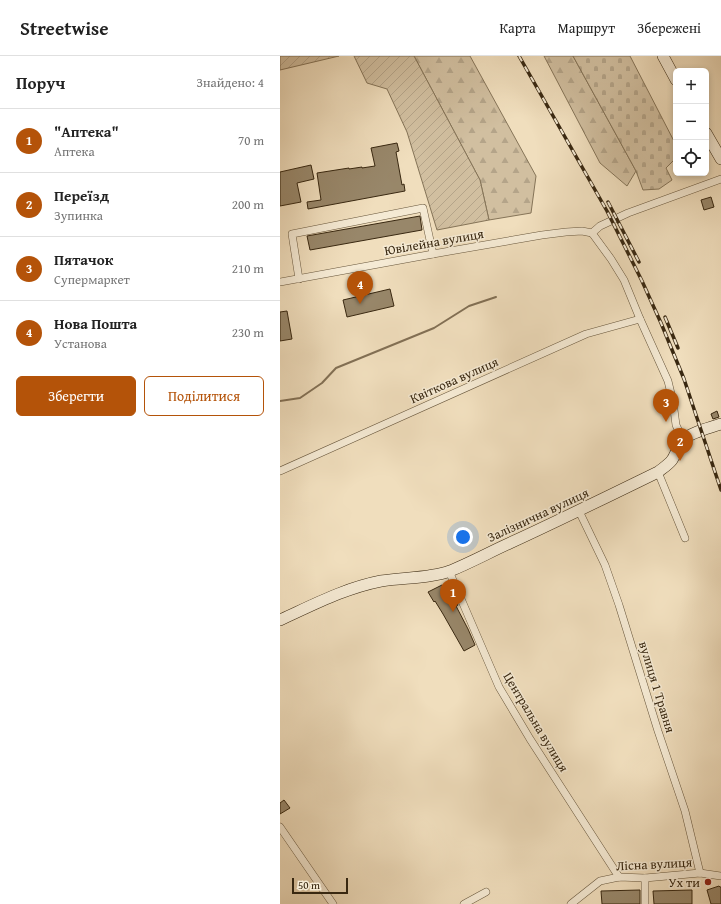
<!DOCTYPE html>
<html lang="uk">
<head>
<meta charset="utf-8">
<style>
	body { margin:0; font-family:"Gentium Book Plus",serif; background:#f6f6f6; color:#222 }
	.controls { position:absolute; right:12px; top:12px; display:grid; overflow:hidden; border-radius:6px; box-shadow:0 2px 6px #0003 }
	.controls button { width:36px; height:36px; display:grid; place-items:center; padding:0; border:0; border-bottom:1px solid #e0e0e0; background:#fff; color:#222; font:20px sans-serif }
	.scale { position:absolute; left:12px; bottom:10px; width:56px; box-sizing:border-box; padding-left:4px; border:2px solid #392811; border-top:0; font-size:11px; line-height:14px; white-space:nowrap; color:#392811; -webkit-text-stroke:3px #f5ead4; paint-order:stroke }
	.you { position:absolute; left:183px; top:481px; width:14px; height:14px; margin:-10px; border:3px solid #fff; border-radius:50%; background:#1a73e8; box-shadow:0 0 0 6px #1a73e833 }
	.badge { display:grid; place-items:center; width:26px; height:26px; border-radius:50%; background:#b45309; color:#fff; font-size:13px; font-weight:700 }
	.pin { position:absolute; translate:-50% -33px; filter:drop-shadow(0 1px 2px #0008) }
	.pin::after { content:''; position:absolute; top:21px; width:14px; height:12px; background:inherit; clip-path:polygon(0 0,100% 0,50% 100%) }
	.list { margin:0; padding:0; list-style:none }
	h2 { display:flex; justify-content:space-between; align-items:center; height:52px; margin:0; padding:0 16px; font-size:17px }
	h2 small { font-size:13px; font-weight:400; color:#767676 }
	.list li { display:grid; grid-template-columns:26px 1fr auto; gap:12px; align-items:center; box-sizing:border-box; height:64px; padding:0 16px; border-top:1px solid #e0e0e0 }
	.list b { display:block; font-size:15px; white-space:nowrap }
	.list p { margin:0; font-size:13px; white-space:nowrap; color:#767676 }
	.list em { font-size:13px; font-style:normal; color:#767676 }
	.actions { display:flex; gap:8px; padding:12px 16px }
	.actions a { flex:1; padding:9px 0; border:1px solid #b45309; border-radius:6px; text-align:center; font-size:14px; color:#b45309 }
	.actions .main { background:#b45309; color:#fff }
	.icon { flex:none; width:22px; height:22px; fill:none; stroke:currentColor; stroke-width:2; stroke-linecap:round; stroke-linejoin:round }
	.map { position:relative; flex:none; width:441px; height:848px; overflow:hidden }
	header { display:flex; align-items:center; gap:24px; box-sizing:border-box; height:56px; padding:0 20px; background:#fff; border-bottom:1px solid #e0e0e0 }
	header strong { font-size:19px }
	nav { display:flex; gap:22px; margin-inline-start:auto; font-size:14px }
	main { display:flex }
	aside { flex:1; background:#fff }
	.map>svg:first-child { display:block }
	.forest { fill:url(#forest-firs); stroke:#857458 }
	.cemetery { fill:url(#cemetery-stones); stroke:#857458 }
	.garden { fill:url(#garden-furrows); stroke:#857458 }
	.lines { fill:none; stroke-linecap:round; stroke-linejoin:round }
	.stream { stroke:#827055; stroke-width:2 }
	.building { fill:#98876a; stroke:#392811 }
	.street-casing { stroke:#67563c; stroke-width:8 }
	.secondary-casing { stroke:#392811; stroke-width:12 }
	.street { stroke:#f5ead4; stroke-width:7 }
	.secondary { stroke:#f5ead4; stroke-width:11 }
	.rail-casing { stroke:#392811; stroke-width:3.5 }
	.rail { stroke:#f5ead4; stroke-width:2; stroke-dasharray:6; stroke-linecap:butt }
	.poi-dot { fill:#8f2418; stroke:#f5ead4; stroke-width:1.5 }
	.labels { text-anchor:middle; dominant-baseline:central; stroke-width:3; stroke-linejoin:round; paint-order:stroke }
	.street-label { font-size:13px; fill:#392811; stroke:#f5ead4 }
	.poi-label { font-size:13px; fill:#392811; stroke:#f5ead4; text-anchor:end }
</style>
</head>
<body>
<header>
<strong>Streetwise</strong>
<nav><a>Карта</a><a>Маршрут</a><a>Збережені</a></nav>
</header>
<main>
<aside>
<h2>Поруч<small>Знайдено: 4</small></h2>
<ul class="list">
<li><span class="badge">1</span><div><b>&quot;Аптека&quot;</b><p>Аптека</p></div><em>70 m</em></li>
<li><span class="badge">2</span><div><b>Переїзд</b><p>Зупинка</p></div><em>200 m</em></li>
<li><span class="badge">3</span><div><b>Пятачок</b><p>Супермаркет</p></div><em>210 m</em></li>
<li><span class="badge">4</span><div><b>Нова Пошта</b><p>Установа</p></div><em>230 m</em></li>
</ul>
<div class="actions"><a class="main">Зберегти</a><a>Поділитися</a></div>
</aside>
<div class="map">
<svg width="441" height="848" viewBox="0 0 441 848">
	<defs>
		<pattern id="forest-firs" width="22" height="20" patternUnits="userSpaceOnUse"><rect width="22" height="20" fill="#d1bfa0"/><path d="M5 1l3.5 6h-7zM16 11l3.5 6h-7z" fill="#b4a489"/></pattern>
		<pattern id="cemetery-stones" width="16" height="16" patternUnits="userSpaceOnUse"><rect width="16" height="16" fill="#d1bfa0"/><path d="M2 7V4a2 2 0 0 1 4 0v3zM10 15v-3a2 2 0 0 1 4 0v3z" fill="#b4a489"/></pattern>
		<pattern id="garden-furrows" width="10" height="10" patternUnits="userSpaceOnUse"><rect width="10" height="10" fill="#d1bfa0"/><path d="M-1 1l2-2M0 10L10 0M9 11l2-2" fill="none" stroke="#b4a489"/></pattern>
	</defs>
	<rect width="100%" height="100%" fill="#f0debd"/>
	<filter id="stains"><feTurbulence type="fractalNoise" baseFrequency=".005" numOctaves="4"/><feColorMatrix values="0 0 0 0 .2 0 0 0 0 .09 0 0 0 0 .02 0 0 0 .5 -.17"/></filter>
	<radialGradient id="worn" r=".72"><stop offset=".6" stop-color="#630" stop-opacity="0"/><stop offset="1" stop-color="#630" stop-opacity=".3"/></radialGradient>
	<g class="forest">
		<path d="M134,0H190L256,120L251,157L209,164L200,124Z"/>
		<path d="M264,0H293L356,115L347,130L320,107Z"/>
	</g>
	<path class="cemetery" d="M293,0H350L396,89V102L386,112L392,124L379,133L363,134L356,115Z"/>
	<g class="garden">
		<path d="M0,0H59L0,14Z"/>
		<path d="M74,0H134L200,124L209,164L157,174L127,76L107,33L87,27Z"/>
	</g>
	<g class="lines">
		<path class="stream" d="M0,345L20,342L42,327L56,312L154,272L189,250L216,241"/>
	</g>
	<g class="building">
		<path d="M117,87L119,95L116,96L122,129L124,128L125,135L28,153L27,146L41,144L37,117L69,112V113L82,111V112L95,110L91,92Z"/>
		<path d="M31,109L34,123L17,127L21,146L0,150V116Z"/>
		<path d="M431,141L434,151L424,154L421,144Z"/>
		<path d="M140,160L142,174L30,194L27,180Z"/>
		<path d="M110,233L114,250L67,261L63,244Z"/>
		<path d="M7,255L12,283L0,285V256Z"/>
		<path d="M437,355L439,361L433,363L431,358Z"/>
		<path d="M162,529L163,530L166,529L178,549L176,550L188,573L195,589L184,595L163,558L155,545L154,546L148,536Z"/>
		<path d="M4,744L10,752L0,758V747Z"/>
		<path d="M439,830L440,831H441V848H431L427,834Z"/>
		<path d="M360,834V848H322L321,835Z"/>
		<path d="M412,834V848H374L373,835Z"/>
	</g>
	<g class="lines">
		<g class="street-casing">
			<g id="street">
				<path d="M312,177L331,203L344,224L360,263L388,325L393,346L396,369L403,384"/>
				<path d="M312,177L320,170L348,157L441,123"/>
				<path d="M19,223L12,178L143,152L153,198"/>
				<path d="M0,226L153,198L262,179L286,176L302,175L312,177"/>
				<path d="M0,415L306,278L360,263"/>
				<path d="M378,416L405,482"/>
				<path d="M299,455L325,509L339,549L378,675L405,755L420,817"/>
				<path d="M169,515L219,631L250,683L339,821"/>
				<path d="M0,771L53,848"/>
				<path d="M184,848L206,836"/>
				<path d="M291,848L320,825L339,821L365,822L420,817L441,820"/>
				<path d="M365,848V822"/>
			</g>
		</g>
		<g class="secondary-casing">
			<g id="secondary">
				<path d="M383,0L396,24"/>
				<path d="M426,77L441,103"/>
				<path d="M0,564C33,549 65,532 101,525C124,521 148,523 170,515C190,507 210,496 230,487C280,464 329,440 378,416C383,412 388,409 392,404C396,398 398,390 403,384C411,376 430,372 441,368"/>
			</g>
		</g>
		<use href="#street" class="street"/>
		<use href="#secondary" class="secondary"/>
		<g class="rail-casing">
			<g id="rail">
				<path d="M239,0L327,155L362,225L381,267L404,323L441,434"/>
				<path d="M328,146L359,206"/>
				<path d="M385,261L398,292"/>
			</g>
		</g>
		<use href="#rail" class="rail"/>
	</g>
	<circle class="poi-dot" cx="428" cy="826" r="4"/>
	<g class="labels">
		<g class="street-label">
			<text transform="translate(154 186) rotate(-10)">Ювілейна вулиця</text>
			<text transform="translate(174 324) rotate(-24)">Квіткова вулиця</text>
			<text transform="translate(258 459) rotate(-25)">Залізнична вулиця</text>
			<text transform="translate(377 631) rotate(73)">вулиця 1 Травня</text>
			<text transform="translate(256 666) rotate(59)">Центральна вулиця</text>
			<text transform="translate(374 808) rotate(-3)">Лісна вулиця</text>
		</g>
		<g class="poi-label">
			<text x="420" y="826">Ух ти</text>
		</g>
	</g>
	<rect width="100%" height="100%" filter="url(#stains)"/>
	<rect width="100%" height="100%" fill="url(#worn)"/>
</svg>
<div class="controls">
<button>+</button>
<button>−</button>
<button><svg class="icon" aria-label="locate" viewBox="0 0 24 24"><circle cx="12" cy="12" r="6"/><path d="M12 2v4M12 18v4M2 12h4M18 12h4"/></svg></button>
</div>
<div class="scale">50 m</div>
<div class="you"></div>
<div class="pin badge" style="left:173px;top:556px">1</div>
<div class="pin badge" style="left:400px;top:405px">2</div>
<div class="pin badge" style="left:386px;top:366px">3</div>
<div class="pin badge" style="left:80px;top:248px">4</div>
</div>
</main>
</body>
</html>
